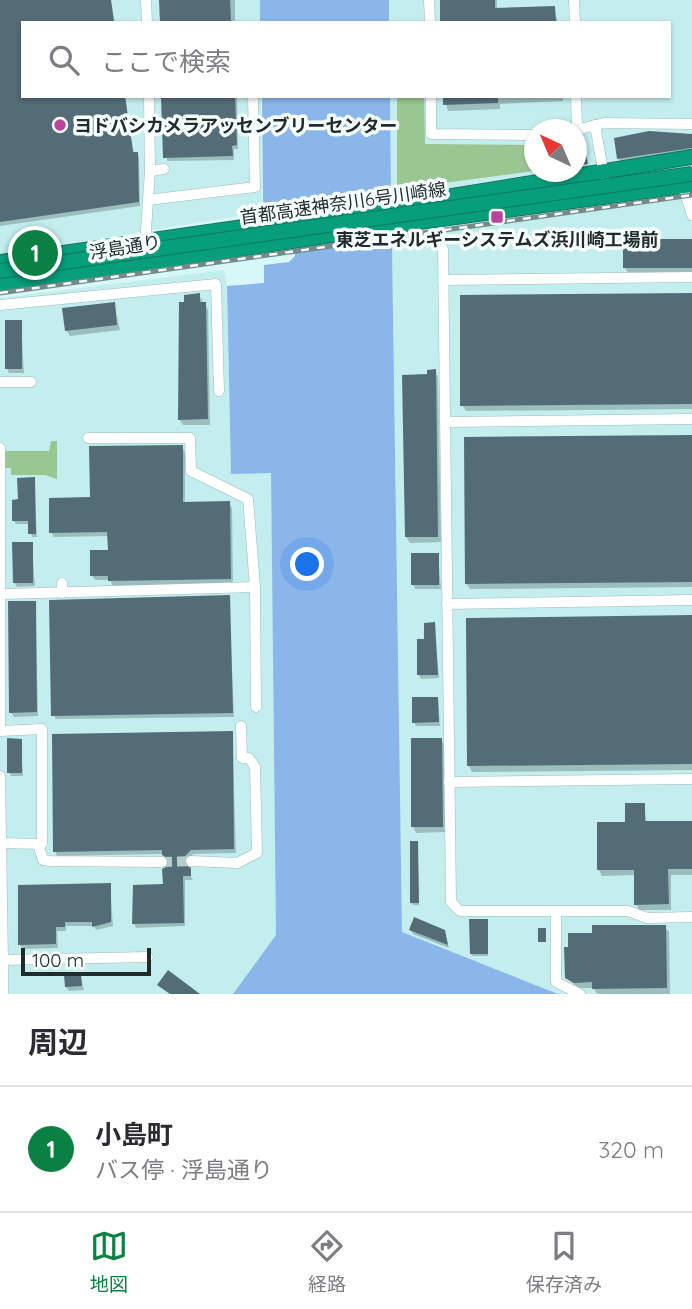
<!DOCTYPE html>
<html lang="ja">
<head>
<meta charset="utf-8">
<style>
	body { margin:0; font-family:Quicksand,"Noto Sans JP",sans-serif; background:#f2f2f3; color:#2b2b33 }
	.compass { position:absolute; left:524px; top:119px; width:63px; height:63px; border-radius:50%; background:#fff; box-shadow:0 2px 5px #0004; rotate:316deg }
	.scale { position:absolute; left:21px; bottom:18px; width:130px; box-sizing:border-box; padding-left:7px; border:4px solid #202c2c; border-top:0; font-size:19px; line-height:24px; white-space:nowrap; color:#202c2c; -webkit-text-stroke:5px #f8ffff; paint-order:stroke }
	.you { position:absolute; left:308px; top:565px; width:24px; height:24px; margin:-18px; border:5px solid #fff; border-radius:50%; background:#1a73e8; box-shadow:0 0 0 10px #1a73e833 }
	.badge { display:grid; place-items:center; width:46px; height:46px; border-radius:50%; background:#0b8043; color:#fff; font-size:23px; font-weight:700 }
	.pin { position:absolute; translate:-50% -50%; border:4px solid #fff; box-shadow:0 2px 7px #0006 }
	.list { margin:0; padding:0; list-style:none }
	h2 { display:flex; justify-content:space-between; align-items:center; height:91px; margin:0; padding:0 28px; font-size:30px }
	h2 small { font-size:23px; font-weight:400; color:#7c7c81 }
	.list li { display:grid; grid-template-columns:46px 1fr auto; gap:21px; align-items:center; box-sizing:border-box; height:126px; padding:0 28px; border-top:2px solid #e1e1e2 }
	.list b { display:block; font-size:26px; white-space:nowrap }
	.list p { margin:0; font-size:23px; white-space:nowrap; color:#7c7c81 }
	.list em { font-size:23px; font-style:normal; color:#7c7c81 }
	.icon { flex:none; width:38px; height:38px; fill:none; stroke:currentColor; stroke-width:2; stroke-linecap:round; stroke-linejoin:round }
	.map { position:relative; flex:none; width:692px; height:994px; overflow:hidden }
	.search { position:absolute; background:#fff; box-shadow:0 2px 5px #0004; left:21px; right:21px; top:21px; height:77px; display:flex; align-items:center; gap:18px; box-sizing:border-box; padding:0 24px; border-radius:0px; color:#7c7c81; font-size:26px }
	.sheet { height:217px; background:#fff }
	nav { display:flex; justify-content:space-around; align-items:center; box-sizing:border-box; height:98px; border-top:2px solid #e1e1e2; background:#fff; font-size:19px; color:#7c7c81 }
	nav a { display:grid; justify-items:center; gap:4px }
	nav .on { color:#0b8043 }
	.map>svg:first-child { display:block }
	.built { fill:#c4edee; fill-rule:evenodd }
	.forest { fill:#99c691 }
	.water { fill:#8bb6ea }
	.shadow { fill:#0003 }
	.building { fill:#546c76 }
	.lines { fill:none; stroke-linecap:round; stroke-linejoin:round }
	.minor-tunnel { stroke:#b3cecf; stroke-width:10; stroke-dasharray:10 5; stroke-linecap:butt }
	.minor-casing { stroke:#9dbbbb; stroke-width:11 }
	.highway-casing { stroke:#10775f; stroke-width:16 }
	.minor { stroke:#fff; stroke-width:10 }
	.highway { stroke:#079f7b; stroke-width:14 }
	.rail-casing { stroke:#74898a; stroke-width:5 }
	.rail { stroke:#f8ffff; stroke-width:2.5; stroke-dasharray:8; stroke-linecap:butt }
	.highway-bridge-casing { stroke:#10775f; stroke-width:16; stroke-linecap:butt }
	.highway-bridge { stroke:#079f7b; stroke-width:14 }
	.poi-dot { fill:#ba459d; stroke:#f8ffff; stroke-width:2.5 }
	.labels { text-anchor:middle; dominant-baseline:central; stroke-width:7; stroke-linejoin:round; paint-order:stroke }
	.poi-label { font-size:18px; font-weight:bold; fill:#202c2c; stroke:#f8ffff; text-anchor:start }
	.street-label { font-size:18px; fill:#202c2c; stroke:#f8ffff }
</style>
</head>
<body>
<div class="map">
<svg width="692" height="994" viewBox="0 0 692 994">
	<rect width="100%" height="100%" fill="#d8f7f8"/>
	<g class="built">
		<path d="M0,0H260V23H23V96H261L262,212L0,255Z"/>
		<path d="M389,0H692V994H558L402,933L392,247L363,250L360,246V204L368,199L391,195L390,96H669V23H389ZM534,130H576V172H534Z"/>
		<path d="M224,270L227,286L231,473H271L276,935L233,994H0V298Z"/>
	</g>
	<g class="forest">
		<path d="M397,96H424L425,144L534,145V171L397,189Z"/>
		<path d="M51,441H57V479L45,475H11V468H5V451H49Z"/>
	</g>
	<g class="water">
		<rect x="260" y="0" width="129" height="23"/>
		<path d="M262,96H390L391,196L368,199L360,204V246L363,250L392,246L402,932L558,994H233L276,935L271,473L231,474L227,286L264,283V265L289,262L295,256L292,215L288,210L267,213L263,207Z"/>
	</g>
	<g class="shadow">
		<path d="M0,0H111L115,23H23V96H125L134,154L139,157L140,206L0,226Z"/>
		<path d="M161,0H235V23L162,22Z"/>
		<path d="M441,0H497V10L554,8L558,23H442Z"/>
		<path d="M163,96H237L238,149H234V160L167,161Z"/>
		<path d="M444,96H563V101L500,104V109L448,111Z"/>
		<path d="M692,136V153L622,164L619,159L616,139Z"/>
		<path d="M692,240V273L629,274L625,268Z"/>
		<path d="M199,295L208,310L210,425H183L179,419Z"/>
		<path d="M692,295V409L466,411L462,405Z"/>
		<path d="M114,304L120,330L70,336L66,330Z"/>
		<path d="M21,322L24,373H9L7,368Z"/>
		<path d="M435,371L438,377L441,542L410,543L406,537L429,376Z"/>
		<path d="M692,437V587L470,589L466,583Z"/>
		<path d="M182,447L185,452V504L229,503L232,508L233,584L113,586L110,580H95L92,575L110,551L109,536L54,537L51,532L91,499Z"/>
		<path d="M34,479L37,537H32L29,524H16L14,521L20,501Z"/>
		<path d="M32,544L35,586L17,587L14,582Z"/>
		<path d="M438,554L441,589H415L413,584Z"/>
		<path d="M229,597L234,717L56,719L53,715Z"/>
		<path d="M35,602L38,716L14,717L11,712Z"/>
		<path d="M692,617V770L472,772L469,766Z"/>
		<path d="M434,624L439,678L421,679L419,675L426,641Z"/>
		<path d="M438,699L440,726H416L414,722Z"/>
		<path d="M232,733L236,853L193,854L185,865L193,880H185V926L136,928L134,924L164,886L170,861L164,854L57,856L55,851Z"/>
		<path d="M441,739L444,745L445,832L416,833L413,827Z"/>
		<path d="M21,744L23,776H11L9,772Z"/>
		<path d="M644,805L647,823H692V875H671V910H639L636,904L635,875L602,876L599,870L627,823Z"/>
		<path d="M417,843L419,905H413L412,903Z"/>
		<path d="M110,885L113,926L96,930L94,926H66V931H57L58,948L22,949L20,944Z"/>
		<path d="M487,921L488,956H473L471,954Z"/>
		<path d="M665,927L669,932L670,994H597L594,988H578L567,978Z"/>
		<path d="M411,930L444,931L449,948L413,934Z"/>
		<path d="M80,975L84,990L69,991L66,987Z"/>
	</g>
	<g class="building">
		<path d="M0,0H111L114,23H23V96H125L133,152H138L139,202L0,222Z"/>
		<path d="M159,0H230L231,21L160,23Z"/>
		<path d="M440,0H495V8L555,6L556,23H440Z"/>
		<path d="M161,96H235L237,145L232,146L233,156L163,158Z"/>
		<path d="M443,96H498V103L443,105Z"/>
		<path d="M649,131L692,134V148L617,159L614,138Z"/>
		<path d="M585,150L588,164L577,166V151Z"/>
		<rect x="623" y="239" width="69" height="29"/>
		<path d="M200,293V302H206L208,419L178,420L179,302H184V295Z"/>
		<path d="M692,293V404L460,406V295Z"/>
		<path d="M115,302L117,325L65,331L62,308Z"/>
		<rect x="5" y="320" width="17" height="49"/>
		<path d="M436,369L438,537H405L402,375L427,374V370Z"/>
		<path d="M692,435V582L465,584L464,437Z"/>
		<path d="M183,445V502L230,501L231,579L108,581V576H90V550H108L107,532L49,533V498L90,497L89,446Z"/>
		<path d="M35,477L36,534H28V521H12V500L18,499L17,478Z"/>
		<path d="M12,542H33V583H13Z"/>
		<rect x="411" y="553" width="28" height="32"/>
		<path d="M230,595L233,713L51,716L49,600Z"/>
		<path d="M8,601H36L37,712L9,713Z"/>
		<path d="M692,615V764L467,766L466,618Z"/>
		<path d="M435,622L438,675H417V639H424V623Z"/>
		<path d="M412,697H438L439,722L412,723Z"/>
		<path d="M233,731L234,849L191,850L185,856L184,864L191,868V876H183L184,923L132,924L133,885L163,884L162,869L168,866L169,859L162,855V850L53,852L52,734Z"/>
		<path d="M7,738L22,739V773H7Z"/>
		<path d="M411,738H442L443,827H411Z"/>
		<path d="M625,803H645V821H692V869H668L669,904L634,905V870H597V822H625Z"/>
		<path d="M410,841H418L419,903H410Z"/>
		<path d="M111,883V922L92,927V922H65V927H56V944L18,945V885Z"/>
		<path d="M414,917L445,930L448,945L409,930Z"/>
		<path d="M469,919H488V954H470Z"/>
		<path d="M592,925H666L667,988L592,989V982L574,983L565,978L564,947H568V933H592Z"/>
		<rect x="538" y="928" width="8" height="14"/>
		<path d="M168,970L200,994H170L157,985Z"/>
		<path d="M81,974L82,986L65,987L64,975Z"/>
	</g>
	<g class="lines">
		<path class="minor-tunnel" d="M162,862L191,861"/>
		<g class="minor-casing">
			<g id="minor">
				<path d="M146,0L147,23"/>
				<path d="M429,0L430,23"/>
				<path d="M574,0L575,23"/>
				<path d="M431,96V134L534,135"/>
				<path d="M576,96L577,129"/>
				<path d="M595,125L604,176"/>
				<path d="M576,130L604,123L692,124"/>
				<path d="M150,171L164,169"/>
				<path d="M683,187L692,215"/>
				<path d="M148,200L255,187L253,96"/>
				<path d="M145,245L150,171L149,96"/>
				<path d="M443,249L451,902L460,911H628L647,918L692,917"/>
				<path d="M443,280L692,277"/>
				<path d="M0,305L216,284L219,391"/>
				<path d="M0,382H31"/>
				<path d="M445,422L692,419"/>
				<path d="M0,448V726"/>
				<path d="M255,587L256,707"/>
				<path d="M62,593V583"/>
				<path d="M2,594L255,587L248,499L191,471L190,438H88"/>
				<path d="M447,604L692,600"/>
				<path d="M0,731L42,729V844L1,843"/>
				<path d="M0,776L3,960L148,957"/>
				<path d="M449,782L692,779"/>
				<path d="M38,844L43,860L50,861L162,862"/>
				<path d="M191,861L237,863L257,853L255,767L249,758H242L241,726"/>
				<path d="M556,911V982L580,994"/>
				<path d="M3,960V994"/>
			</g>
		</g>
		<g class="highway-casing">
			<g id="highway">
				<path d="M0,262L396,205L692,157"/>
				<path d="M0,286L397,225L692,185"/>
			</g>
		</g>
		<use href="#minor" class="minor"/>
		<use href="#highway" class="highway"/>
		<g class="rail-casing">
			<path id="rail" d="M0,293L692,195"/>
		</g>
		<use href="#rail" class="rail"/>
		<g class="highway-bridge-casing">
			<path id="highway-bridge" d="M0,271L692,174"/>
		</g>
		<use href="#highway-bridge" class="highway-bridge"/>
	</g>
	<g class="poi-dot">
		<circle cx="60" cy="125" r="7"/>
		<rect x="490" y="210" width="14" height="14" rx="3.5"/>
	</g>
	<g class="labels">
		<g class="poi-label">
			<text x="74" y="125">ヨドバシカメラアッセンブリーセンター</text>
			<text x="497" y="239" text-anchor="middle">東芝エネルギーシステムズ浜川崎工場前</text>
		</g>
		<g class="street-label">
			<text transform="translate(343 203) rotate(-8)">首都高速神奈川6号川崎線</text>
			<text transform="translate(125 247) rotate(-9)">浮島通り</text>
		</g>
	</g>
</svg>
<svg class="compass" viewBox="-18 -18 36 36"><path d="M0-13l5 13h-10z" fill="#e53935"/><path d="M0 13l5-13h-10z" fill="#7c7c81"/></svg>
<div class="scale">100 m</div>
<div class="you"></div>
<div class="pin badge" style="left:35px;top:253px">1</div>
<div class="search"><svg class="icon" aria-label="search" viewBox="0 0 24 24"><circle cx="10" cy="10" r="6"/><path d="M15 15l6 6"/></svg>ここで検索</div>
</div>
<section class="sheet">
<h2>周辺<small></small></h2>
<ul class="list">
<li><span class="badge">1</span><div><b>小島町</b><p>バス停 · 浮島通り</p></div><em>320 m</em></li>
</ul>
</section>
<nav>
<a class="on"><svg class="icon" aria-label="map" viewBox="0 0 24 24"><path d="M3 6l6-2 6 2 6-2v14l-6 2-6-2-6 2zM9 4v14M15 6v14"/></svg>地図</a>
<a><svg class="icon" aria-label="directions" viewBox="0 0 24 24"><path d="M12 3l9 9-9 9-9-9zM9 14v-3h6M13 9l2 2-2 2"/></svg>経路</a>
<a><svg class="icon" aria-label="saved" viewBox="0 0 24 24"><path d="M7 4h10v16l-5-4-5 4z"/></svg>保存済み</a>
</nav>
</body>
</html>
